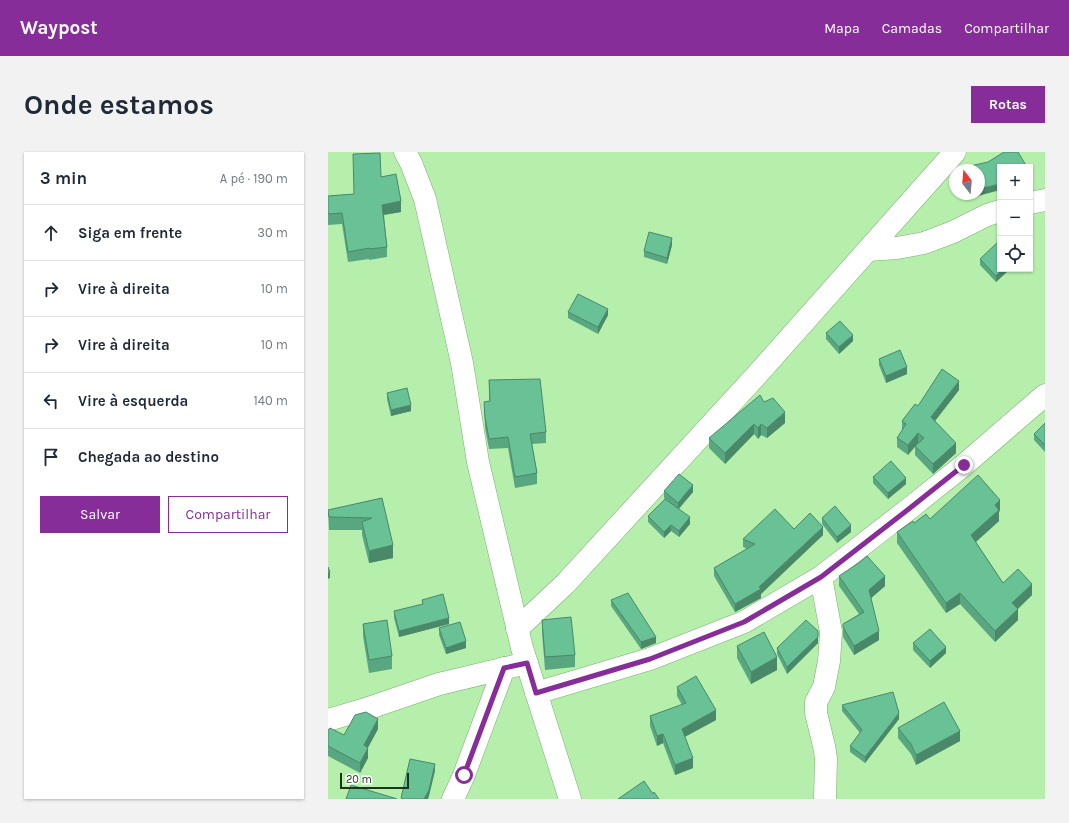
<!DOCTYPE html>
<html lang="pt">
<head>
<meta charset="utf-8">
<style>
	body { margin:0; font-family:Karla,sans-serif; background:#f2f2f3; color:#1f2937 }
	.controls { position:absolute; right:12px; top:12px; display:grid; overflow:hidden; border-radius:0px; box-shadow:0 1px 3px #0004 }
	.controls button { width:36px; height:36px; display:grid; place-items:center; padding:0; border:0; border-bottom:1px solid #e0e1e3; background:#fff; color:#1f2937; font:20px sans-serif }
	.compass { position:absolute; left:621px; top:12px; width:36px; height:36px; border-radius:50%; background:#fff; box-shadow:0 1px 3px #0004; rotate:344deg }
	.scale { position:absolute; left:12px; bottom:10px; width:69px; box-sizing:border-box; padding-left:4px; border:2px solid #1d3419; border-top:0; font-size:11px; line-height:14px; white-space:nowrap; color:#1d3419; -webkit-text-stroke:3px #fefefe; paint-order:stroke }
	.stop { position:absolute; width:12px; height:12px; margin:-9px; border:3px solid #872d99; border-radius:50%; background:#fff }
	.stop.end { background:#872d99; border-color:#fff; box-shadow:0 1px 4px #0008 }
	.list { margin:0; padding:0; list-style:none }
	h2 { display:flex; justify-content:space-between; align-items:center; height:52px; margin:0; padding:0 16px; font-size:17px }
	h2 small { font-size:13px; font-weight:400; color:#747a83 }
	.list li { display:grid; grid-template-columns:26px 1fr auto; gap:12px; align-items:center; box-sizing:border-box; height:56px; padding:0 16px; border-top:1px solid #e0e1e3 }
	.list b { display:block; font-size:15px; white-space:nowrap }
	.list em { font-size:13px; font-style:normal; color:#747a83 }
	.actions { display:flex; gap:8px; padding:12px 16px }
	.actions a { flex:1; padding:9px 0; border:1px solid #872d99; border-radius:0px; text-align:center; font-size:14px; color:#872d99 }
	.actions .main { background:#872d99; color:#fff }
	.icon { flex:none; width:22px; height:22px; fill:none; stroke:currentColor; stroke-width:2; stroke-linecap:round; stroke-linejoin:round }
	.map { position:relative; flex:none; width:717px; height:647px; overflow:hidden; border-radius:0px }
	header { display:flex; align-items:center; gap:24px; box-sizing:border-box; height:56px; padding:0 20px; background:#872d99; color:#fff }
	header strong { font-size:19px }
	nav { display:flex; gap:22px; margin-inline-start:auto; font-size:14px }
	.intro { display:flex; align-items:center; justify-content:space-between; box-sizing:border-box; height:96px; padding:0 24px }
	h1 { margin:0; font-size:28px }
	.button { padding:10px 18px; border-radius:0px; background:#872d99; color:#fff; font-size:14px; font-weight:700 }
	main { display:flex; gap:24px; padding:0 24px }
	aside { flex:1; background:#fff; border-radius:0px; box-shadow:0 1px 3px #0004 }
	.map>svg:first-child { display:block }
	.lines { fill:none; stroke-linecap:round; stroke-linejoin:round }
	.minor-casing { stroke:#78af6e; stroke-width:23 }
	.minor { stroke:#fff; stroke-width:22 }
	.wall { fill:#59a781 }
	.shaded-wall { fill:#498869 }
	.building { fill:#68c296; stroke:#498869 }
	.route { stroke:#872d99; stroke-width:5 }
</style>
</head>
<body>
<header>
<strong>Waypost</strong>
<nav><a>Mapa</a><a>Camadas</a><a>Compartilhar</a></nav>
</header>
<div class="intro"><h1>Onde estamos</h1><a class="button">Rotas</a></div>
<main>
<aside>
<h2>3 min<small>A pé · 190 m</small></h2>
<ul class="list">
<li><svg class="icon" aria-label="ahead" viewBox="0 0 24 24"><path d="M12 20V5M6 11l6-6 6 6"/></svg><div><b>Siga em frente</b></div><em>30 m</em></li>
<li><svg class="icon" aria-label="right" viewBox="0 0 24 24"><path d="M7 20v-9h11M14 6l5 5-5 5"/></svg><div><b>Vire à direita</b></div><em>10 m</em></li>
<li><svg class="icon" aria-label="right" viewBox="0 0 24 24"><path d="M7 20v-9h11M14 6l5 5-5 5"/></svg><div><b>Vire à direita</b></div><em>10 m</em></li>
<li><svg class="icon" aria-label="left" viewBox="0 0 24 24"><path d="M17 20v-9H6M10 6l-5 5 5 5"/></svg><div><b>Vire à esquerda</b></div><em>140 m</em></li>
<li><svg class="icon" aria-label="arrive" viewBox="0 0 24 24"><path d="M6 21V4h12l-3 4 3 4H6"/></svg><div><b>Chegada ao destino</b></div></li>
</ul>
<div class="actions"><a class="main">Salvar</a><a>Compartilhar</a></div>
</aside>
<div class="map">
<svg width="717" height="647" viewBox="0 0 717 647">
	<rect width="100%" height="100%" fill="#b6efac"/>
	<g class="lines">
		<g class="minor-casing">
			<g id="minor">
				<path d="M77,0L83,11L97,47L134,211L150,310L194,496L242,647"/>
				<path d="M702,51L717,48"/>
				<path d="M540,98L569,96L596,91L625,80L659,63L672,59"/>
				<path d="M493,425L503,480L501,509L496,535L488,550V561L496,594L498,606L497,647"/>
				<path d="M189,477L237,432L426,226L627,0"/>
				<path d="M208,541L322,507L416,470L493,425L582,356L636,313L717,243"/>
				<path d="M0,568L41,556L111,532L199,511"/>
				<path d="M125,647L136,623L176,516"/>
			</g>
		</g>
		<use href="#minor" class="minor"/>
	</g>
	<g class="wall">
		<path d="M53,25L73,60L56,63L59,95V105L41,108V107L20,110L14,72L0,73V44L26,42Z"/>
		<path d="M344,93L339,112L316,105V99Z"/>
		<path d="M652,107L672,117H682L668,130L652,113Z"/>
		<path d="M240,160L280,163L270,182L240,166Z"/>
		<path d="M498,181L525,189L511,202L498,187Z"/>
		<path d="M551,207L579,222L558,231L551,213Z"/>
		<path d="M161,228L218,280V291L204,292L209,321V332L187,336L180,296L161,297L157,276L156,250L161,249Z"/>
		<path d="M631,238L607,269L628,301L605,322L587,303V294L590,291L580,303L569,295V286L574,279V269L590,254Z"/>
		<path d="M59,241L83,259L63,264L59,247Z"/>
		<path d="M436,250L457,271L439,286L433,283L430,287L426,282L397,312L381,296V286Z"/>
		<path d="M717,271V300L706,288V282Z"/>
		<path d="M545,325L578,332L560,347L545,331Z"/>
		<path d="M336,339L365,340L351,357L362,372L351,385L343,379L336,386L320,370V364L343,351L336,346Z"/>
		<path d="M54,346L65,406L41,411L34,383V378H1L0,358Z"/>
		<path d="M672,358L671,360V369L648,390L675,431L704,443L690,457V468L667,490L632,452L618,461L569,391V380L586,371L602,367Z"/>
		<path d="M494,366L523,380L509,391L494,372Z"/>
		<path d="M466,377L495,383L433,442V446L407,460L386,424V416L419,397L415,395V387Z"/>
		<path d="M511,424L557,434L543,446L551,488L526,503L515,485V472L531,462L511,434Z"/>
		<path d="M94,448L121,472L71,485L66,466V459L94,453Z"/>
		<path d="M283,448L328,491L313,497L283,454Z"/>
		<path d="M214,468L247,503V515L217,518L214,480Z"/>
		<path d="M35,472L64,504V517L41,521L35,484Z"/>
		<path d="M111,476L138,496L118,502L111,483Z"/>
		<path d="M490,486V491L459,522L449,502V496Z"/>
		<path d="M585,491L618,501L602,516L585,498Z"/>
		<path d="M409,494L449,518L423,532L409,506Z"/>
		<path d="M349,535L388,568L357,585L365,616L347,623L335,591L329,594L322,574V564L354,553L349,544Z"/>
		<path d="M514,553L571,567L537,611L522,600V594L532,581L514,559Z"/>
		<path d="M570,576L632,589L588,613L583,602L570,586Z"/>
		<path d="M50,577L40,595V606L32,621L0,604V578L16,583Z"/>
	</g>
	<g class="shaded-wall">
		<path d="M672,32V38L639,47V42H651V37Z"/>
		<path d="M73,49V60L54,63V53Z"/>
		<path d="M344,86V93L339,112V106Z"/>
		<path d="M675,117H682L668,130V124Z"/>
		<path d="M280,157V163L270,182V175Z"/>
		<path d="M525,183V189L511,202V195Z"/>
		<path d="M579,215V222L558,231V224Z"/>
		<path d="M631,229V238L603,274V265Z"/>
		<path d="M83,253V259L63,264V258Z"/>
		<path d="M457,260V271L439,286V276Z"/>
		<path d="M426,272V282L397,312V301Z"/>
		<path d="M433,272V283L430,287V276Z"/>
		<path d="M590,281V291L580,303V293Z"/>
		<path d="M628,291V301L605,322V312Z"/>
		<path d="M578,326V332L560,347V341Z"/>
		<path d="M365,333V340L350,357V351Z"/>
		<path d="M672,348V358L671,360V369L643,394V383L667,353Z"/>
		<path d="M362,365V372L351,385V379Z"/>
		<path d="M343,373V379L336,386V380Z"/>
		<path d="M523,373V380L509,391V385Z"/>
		<path d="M495,375V383L433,442V446L407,460V452L431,435Z"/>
		<path d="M65,393V406L41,411V399Z"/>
		<path d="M2,420V426L0,427V421Z"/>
		<path d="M557,424V434L541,448V438Z"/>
		<path d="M704,432V443L684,462V451Z"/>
		<path d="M632,441V452L618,461V451Z"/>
		<path d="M690,457V468L667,490V479Z"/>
		<path d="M121,466V472L71,485V479Z"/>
		<path d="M490,479V491L459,522V515Z"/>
		<path d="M551,479V488L526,503V494Z"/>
		<path d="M328,485V491L313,497V490Z"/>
		<path d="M138,489V496L118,502V496Z"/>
		<path d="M618,495V501L602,516V509Z"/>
		<path d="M449,505V518L423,532V520Z"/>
		<path d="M388,558V568L354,586V577Z"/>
		<path d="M571,561V567L537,611V605Z"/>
		<path d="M50,567V577L36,603V593Z"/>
		<path d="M632,579V589L588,613V603Z"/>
		<path d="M335,582V591L329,594V584Z"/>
		<path d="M40,596V606L32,621V611Z"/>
		<path d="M365,606V616L347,623V613Z"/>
		<path d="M107,612V619L101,644L100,647H96Z"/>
	</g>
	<g class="building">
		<path d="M676,0H690L699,15H672V32L651,37V18H634L633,16L660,10Z"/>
		<path d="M52,1L53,25L68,22L73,49L54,53L59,95L41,97V96L20,100L14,61L0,62V44L26,42L25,2Z"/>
		<path d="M321,80L344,86L339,106L316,99Z"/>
		<path d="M672,88V117H675L668,124L652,107Z"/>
		<path d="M250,142L280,157L270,175L240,160Z"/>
		<path d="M512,169L525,183L511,195L498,181Z"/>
		<path d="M572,198L579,215L558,224L551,207Z"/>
		<path d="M614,217L631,229L603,265L628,291L605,312L587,294L596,286L590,281L580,293L569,286L578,272L574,269L587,252L590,254Z"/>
		<path d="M212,227L218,280L202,282L209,321L187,325L180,285L161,287L157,265L156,250L162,249L161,228Z"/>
		<path d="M79,236L83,253L63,258L59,241Z"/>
		<path d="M432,243L436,250L445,246L457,260L439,276L433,272L430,276L426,272L397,301L381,286Z"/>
		<path d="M717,271V293L706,282Z"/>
		<path d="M563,309L578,326L560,341L545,325Z"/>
		<path d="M351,322L365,333L350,351L336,339Z"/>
		<path d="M650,323L672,348L667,353L671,358L643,383L675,431L690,417L704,432L684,451L690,457L667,479L632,441L618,451L569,380L585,369L586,371L598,362L602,367Z"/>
		<path d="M54,346L65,393L41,399L34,370L44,366L1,365L0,358Z"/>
		<path d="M337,347L362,365L351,379L343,373L336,380L320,364Z"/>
		<path d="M507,354L523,373L509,385L494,366Z"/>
		<path d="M447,357L466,377L482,361L495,375L431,435L433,437L407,452L386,416L427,392L415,387Z"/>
		<path d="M539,404L557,424L541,438L551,479L526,494L515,475V472L536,460L511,424L532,410Z"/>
		<path d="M0,415L2,420L0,421Z"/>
		<path d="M300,441L328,485L313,490L283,448Z"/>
		<path d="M115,442L121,466L71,479L66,459L95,452L94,448Z"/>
		<path d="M243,465L247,503L217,505L214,468Z"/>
		<path d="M59,468L64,504L41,508L35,472Z"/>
		<path d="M478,468L490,479V485L459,515L449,496Z"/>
		<path d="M132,470L138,489L118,496L111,476Z"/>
		<path d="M602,477L618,495L602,509L585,491Z"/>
		<path d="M436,480L449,505L423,520L409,494Z"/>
		<path d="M368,524L388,558L354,577L365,606L347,613L335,582L329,584L322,564L358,551L349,535Z"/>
		<path d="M565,540L571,561L537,605L522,594L534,578L514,553Z"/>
		<path d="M616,550L632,579L588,603L583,592L570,576Z"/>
		<path d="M38,560L50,567L36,593L40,596L32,611L0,594V578L2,576L16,583L27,563Z"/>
		<path d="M82,607L107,612L101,638L96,647H76L73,646Z"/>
		<path d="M316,629L325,642L326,640L331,647H290Z"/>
		<path d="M23,633L66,646L69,647H18Z"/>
	</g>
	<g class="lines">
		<path class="route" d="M136,623L176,516L199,511L208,541L322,507L416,470L493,425L582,356L636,313"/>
	</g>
</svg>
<div class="controls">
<button>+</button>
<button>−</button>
<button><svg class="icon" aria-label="locate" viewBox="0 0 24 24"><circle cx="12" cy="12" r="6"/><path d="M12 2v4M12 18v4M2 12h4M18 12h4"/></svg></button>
</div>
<svg class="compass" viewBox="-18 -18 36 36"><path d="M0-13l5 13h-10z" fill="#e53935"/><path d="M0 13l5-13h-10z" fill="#747a83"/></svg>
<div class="scale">20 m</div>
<div class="stop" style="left:136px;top:623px"></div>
<div class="stop end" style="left:636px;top:313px"></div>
</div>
</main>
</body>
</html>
